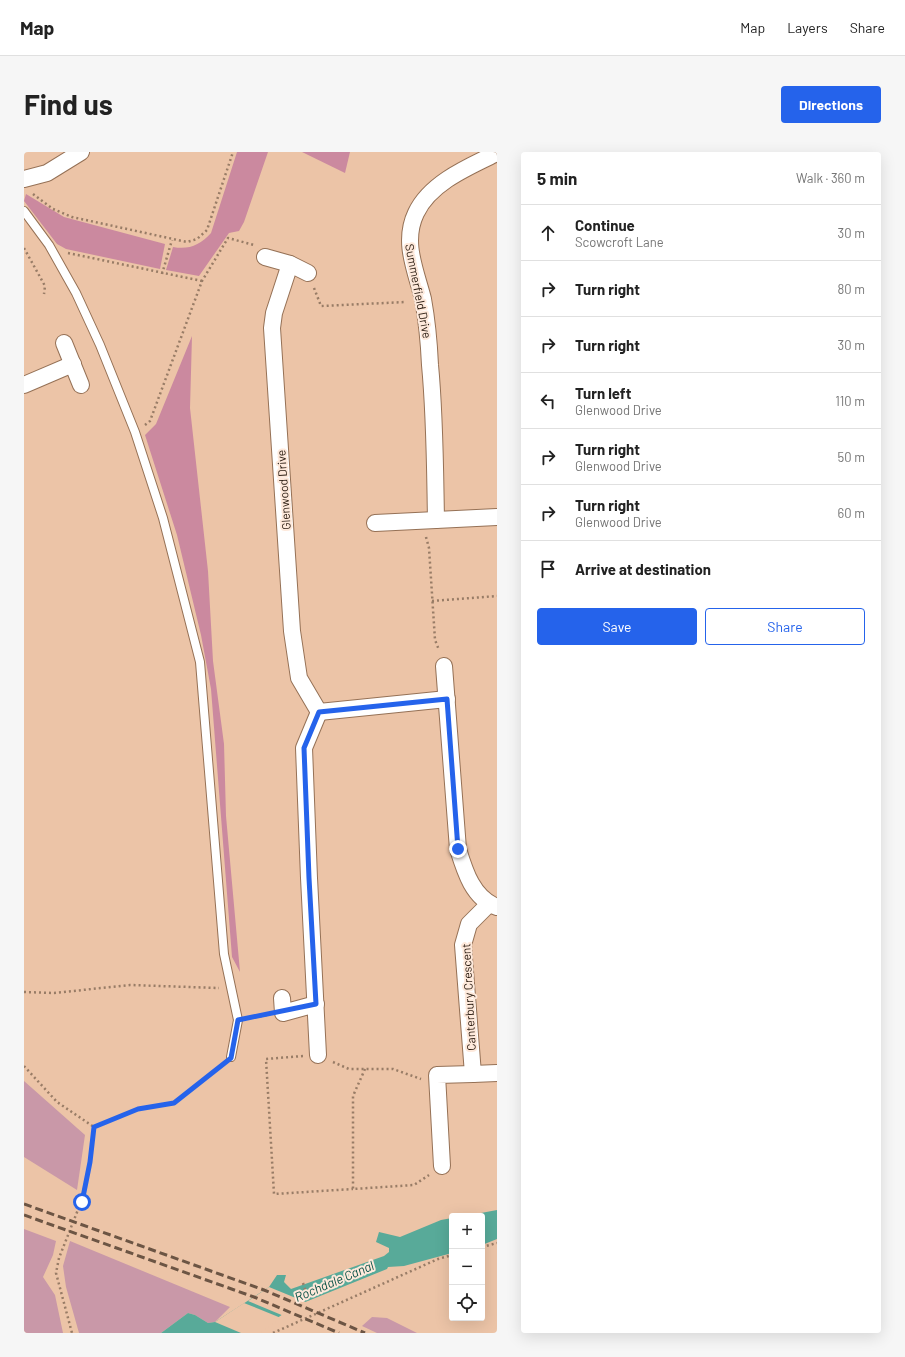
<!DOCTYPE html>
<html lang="en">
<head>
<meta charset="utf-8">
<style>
	body { margin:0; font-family:Barlow,sans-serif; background:#f6f6f6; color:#222 }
	.controls { position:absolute; right:12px; bottom:12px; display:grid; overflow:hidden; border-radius:4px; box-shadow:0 4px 16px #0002 }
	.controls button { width:36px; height:36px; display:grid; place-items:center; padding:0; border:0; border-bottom:1px solid #e0e0e0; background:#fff; color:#222; font:20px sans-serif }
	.stop { position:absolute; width:12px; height:12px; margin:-9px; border:3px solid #2563eb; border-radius:50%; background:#fff }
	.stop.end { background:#2563eb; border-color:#fff; box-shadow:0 1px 4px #0008 }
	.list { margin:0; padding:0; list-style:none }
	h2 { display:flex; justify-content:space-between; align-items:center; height:52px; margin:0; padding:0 16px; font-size:17px }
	h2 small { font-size:13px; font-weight:400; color:#767676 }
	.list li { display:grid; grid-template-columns:26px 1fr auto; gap:12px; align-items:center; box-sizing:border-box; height:56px; padding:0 16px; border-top:1px solid #e0e0e0 }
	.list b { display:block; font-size:15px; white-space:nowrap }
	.list p { margin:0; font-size:13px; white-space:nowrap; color:#767676 }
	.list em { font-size:13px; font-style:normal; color:#767676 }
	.actions { display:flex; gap:8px; padding:12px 16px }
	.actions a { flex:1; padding:9px 0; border:1px solid #2563eb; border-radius:4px; text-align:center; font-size:14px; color:#2563eb }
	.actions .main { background:#2563eb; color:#fff }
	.icon { flex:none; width:22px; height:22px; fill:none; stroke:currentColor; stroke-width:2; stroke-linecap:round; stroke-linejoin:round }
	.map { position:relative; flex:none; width:473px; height:1181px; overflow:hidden; border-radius:4px }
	header { display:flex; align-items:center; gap:24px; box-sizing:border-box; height:56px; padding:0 20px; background:#fff; border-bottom:1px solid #e0e0e0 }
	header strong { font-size:19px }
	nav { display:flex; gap:22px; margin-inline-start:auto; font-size:14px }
	.intro { display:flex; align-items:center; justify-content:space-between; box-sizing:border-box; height:96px; padding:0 24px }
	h1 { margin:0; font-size:28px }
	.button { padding:10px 18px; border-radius:4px; background:#2563eb; color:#fff; font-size:14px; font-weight:700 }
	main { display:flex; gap:24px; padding:0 24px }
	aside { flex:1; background:#fff; border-radius:4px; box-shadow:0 4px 16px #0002 }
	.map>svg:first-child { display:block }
	.green { fill:#c998a8 }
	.forest { fill:#cb899f }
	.water { fill:#58aa99 }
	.pier { fill:#ecc4a7 }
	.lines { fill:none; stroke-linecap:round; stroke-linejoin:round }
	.service-casing { stroke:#957156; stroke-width:10 }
	.minor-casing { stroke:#957156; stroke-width:18 }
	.path { stroke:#987c66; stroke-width:2.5; stroke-dasharray:2 3; stroke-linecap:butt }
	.service { stroke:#fff; stroke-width:8 }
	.minor { stroke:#fff; stroke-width:16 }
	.rail { stroke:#6c5544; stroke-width:3; stroke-dasharray:8 4; stroke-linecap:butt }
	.route { stroke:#2563eb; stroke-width:5 }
	.labels { text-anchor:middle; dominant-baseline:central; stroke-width:4; stroke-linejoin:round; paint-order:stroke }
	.street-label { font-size:12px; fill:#291b10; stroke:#fee9db }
	.water-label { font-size:13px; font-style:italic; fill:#065045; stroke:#fee9db }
</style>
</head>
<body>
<header>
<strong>Map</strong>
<nav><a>Map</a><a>Layers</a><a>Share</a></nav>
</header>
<div class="intro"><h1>Find us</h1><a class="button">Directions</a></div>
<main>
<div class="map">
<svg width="473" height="1181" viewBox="0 0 473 1181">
	<rect width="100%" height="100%" fill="#ecc4a7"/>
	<g class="green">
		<path d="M0,929L61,983L53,1038L0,1005Z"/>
		<path d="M0,1077L32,1089L29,1103L19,1125L31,1143L39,1181H0Z"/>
		<path d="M46,1089L206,1155L191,1170L184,1171L171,1163L164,1161L137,1181H55L42,1135L39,1114Z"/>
		<path d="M348,1165L363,1166L393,1181H353L338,1174Z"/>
	</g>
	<g class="forest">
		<path d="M213,0H244L220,70L215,79L205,81L175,124L142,118L149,95C165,98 176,93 187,81Z"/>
		<path d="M278,0H326L321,21Z"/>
		<path d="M2,42L40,65L141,92L136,117L42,97L33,92L0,49Z"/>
		<path d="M168,184L166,256L184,419L189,509L200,592L202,664L216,820L208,805L187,537L177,483L153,383L121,283L132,272Z"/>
	</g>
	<g class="water">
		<path d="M473,1058V1087L458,1093V1064H441Z"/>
		<path d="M428,1066V1101L380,1114L364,1115L363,1117L269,1155L232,1181H137L164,1161L171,1163L184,1171L191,1170L245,1135L253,1123H262L260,1130L267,1137L360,1104L365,1100V1096L352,1090L355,1080L376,1085L417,1068Z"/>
	</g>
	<g class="pier">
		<path d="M245,1135L284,1151L270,1157L260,1164L224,1149Z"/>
		<path d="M220,1151L257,1166L236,1181H217L191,1170Z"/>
	</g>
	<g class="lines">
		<g class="service-casing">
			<path id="service" d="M0,59L25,93L52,141L76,193L111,280L139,366L176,510L200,802L214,868L207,905"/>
		</g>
		<g class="minor-casing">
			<g id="minor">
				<path d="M0,27L23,21L57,0"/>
				<path d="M241,105L266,112L284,121"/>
				<path d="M266,112L250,161L248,176L268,479L275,526L295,560L280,596L285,726L294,903"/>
				<path d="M40,191L57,233"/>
				<path d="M0,233L49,212"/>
				<path d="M412,368C411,317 411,265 406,213C405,191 403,169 399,147C392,119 378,90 392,61C406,31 444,15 473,1"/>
				<path d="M351,371L473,365"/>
				<path d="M420,514L434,697C441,720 449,746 473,755"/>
				<path d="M295,560L423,547"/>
				<path d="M465,752L445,772L439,793L449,922L473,921"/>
				<path d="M258,846L259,861L292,852"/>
				<path d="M418,1014L413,923L449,922"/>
			</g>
		</g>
		<g class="path">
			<path d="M9,42L29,57L48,65L163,90L173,87L183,78L209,0"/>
			<path d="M0,96L21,134L20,142"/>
			<path d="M44,101L178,129"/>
			<path d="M138,122L148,88"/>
			<path d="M290,136L297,154L382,150"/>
			<path d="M121,273L126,269L178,129L204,86L230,93"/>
			<path d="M402,385L405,396L411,488L415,498"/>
			<path d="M408,449L473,444"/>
			<path d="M0,840L30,841L106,833L195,836"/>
			<path d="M226,866L243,863"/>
			<path d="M279,904L242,907L250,1042L329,1037"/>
			<path d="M309,910L325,917H369L397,927"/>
			<path d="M0,914L33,950L70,975L66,1010L57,1050L35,1106L32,1121L48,1181"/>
			<path d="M341,917L329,944V1037L390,1033L405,1023"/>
			<path d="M70,975L115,957L150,951L199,912"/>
			<path d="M458,1095L473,1091"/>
			<path d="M279,1131L285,1150"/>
			<path d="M249,1181L414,1107L428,1103"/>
		</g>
		<use href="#service" class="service"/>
		<use href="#minor" class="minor"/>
		<g class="rail">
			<path d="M0,1052L240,1138L341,1181"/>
			<path d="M0,1063L230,1145L315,1181"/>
		</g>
	</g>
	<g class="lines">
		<path class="route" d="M58,1050L66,1010L70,975L114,957L150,951L207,906L214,868L292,852L285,726L280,596L295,560L423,547L434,697"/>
	</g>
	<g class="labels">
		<g class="street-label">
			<text transform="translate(395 139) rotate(79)">Summerfield Drive</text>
			<text transform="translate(259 338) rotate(-94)">Glenwood Drive</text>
			<text transform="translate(444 845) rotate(-93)">Canterbury Crescent</text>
		</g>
		<g class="water-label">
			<text transform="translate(310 1129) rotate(-23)">Rochdale Canal</text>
		</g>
	</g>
</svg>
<div class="controls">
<button>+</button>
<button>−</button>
<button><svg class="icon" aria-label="locate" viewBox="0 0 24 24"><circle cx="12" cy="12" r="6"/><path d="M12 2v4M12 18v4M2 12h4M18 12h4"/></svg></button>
</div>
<div class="stop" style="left:58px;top:1050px"></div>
<div class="stop end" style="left:434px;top:697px"></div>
</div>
<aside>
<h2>5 min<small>Walk · 360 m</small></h2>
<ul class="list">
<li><svg class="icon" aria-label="ahead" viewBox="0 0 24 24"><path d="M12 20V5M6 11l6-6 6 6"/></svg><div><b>Continue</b><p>Scowcroft Lane</p></div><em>30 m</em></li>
<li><svg class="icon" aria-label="right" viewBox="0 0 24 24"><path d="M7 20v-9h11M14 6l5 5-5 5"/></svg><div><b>Turn right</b></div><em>80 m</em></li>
<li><svg class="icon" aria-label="right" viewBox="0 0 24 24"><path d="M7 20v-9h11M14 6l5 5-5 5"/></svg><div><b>Turn right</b></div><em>30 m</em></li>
<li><svg class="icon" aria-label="left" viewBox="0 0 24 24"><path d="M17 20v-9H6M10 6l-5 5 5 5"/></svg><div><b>Turn left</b><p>Glenwood Drive</p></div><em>110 m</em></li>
<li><svg class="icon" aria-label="right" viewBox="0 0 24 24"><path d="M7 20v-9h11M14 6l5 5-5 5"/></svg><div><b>Turn right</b><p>Glenwood Drive</p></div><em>50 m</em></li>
<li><svg class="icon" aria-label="right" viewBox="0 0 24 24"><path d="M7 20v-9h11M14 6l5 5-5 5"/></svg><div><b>Turn right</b><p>Glenwood Drive</p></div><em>60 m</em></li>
<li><svg class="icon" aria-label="arrive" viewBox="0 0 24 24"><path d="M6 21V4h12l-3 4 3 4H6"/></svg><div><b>Arrive at destination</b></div></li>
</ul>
<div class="actions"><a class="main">Save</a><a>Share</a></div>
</aside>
</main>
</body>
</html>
